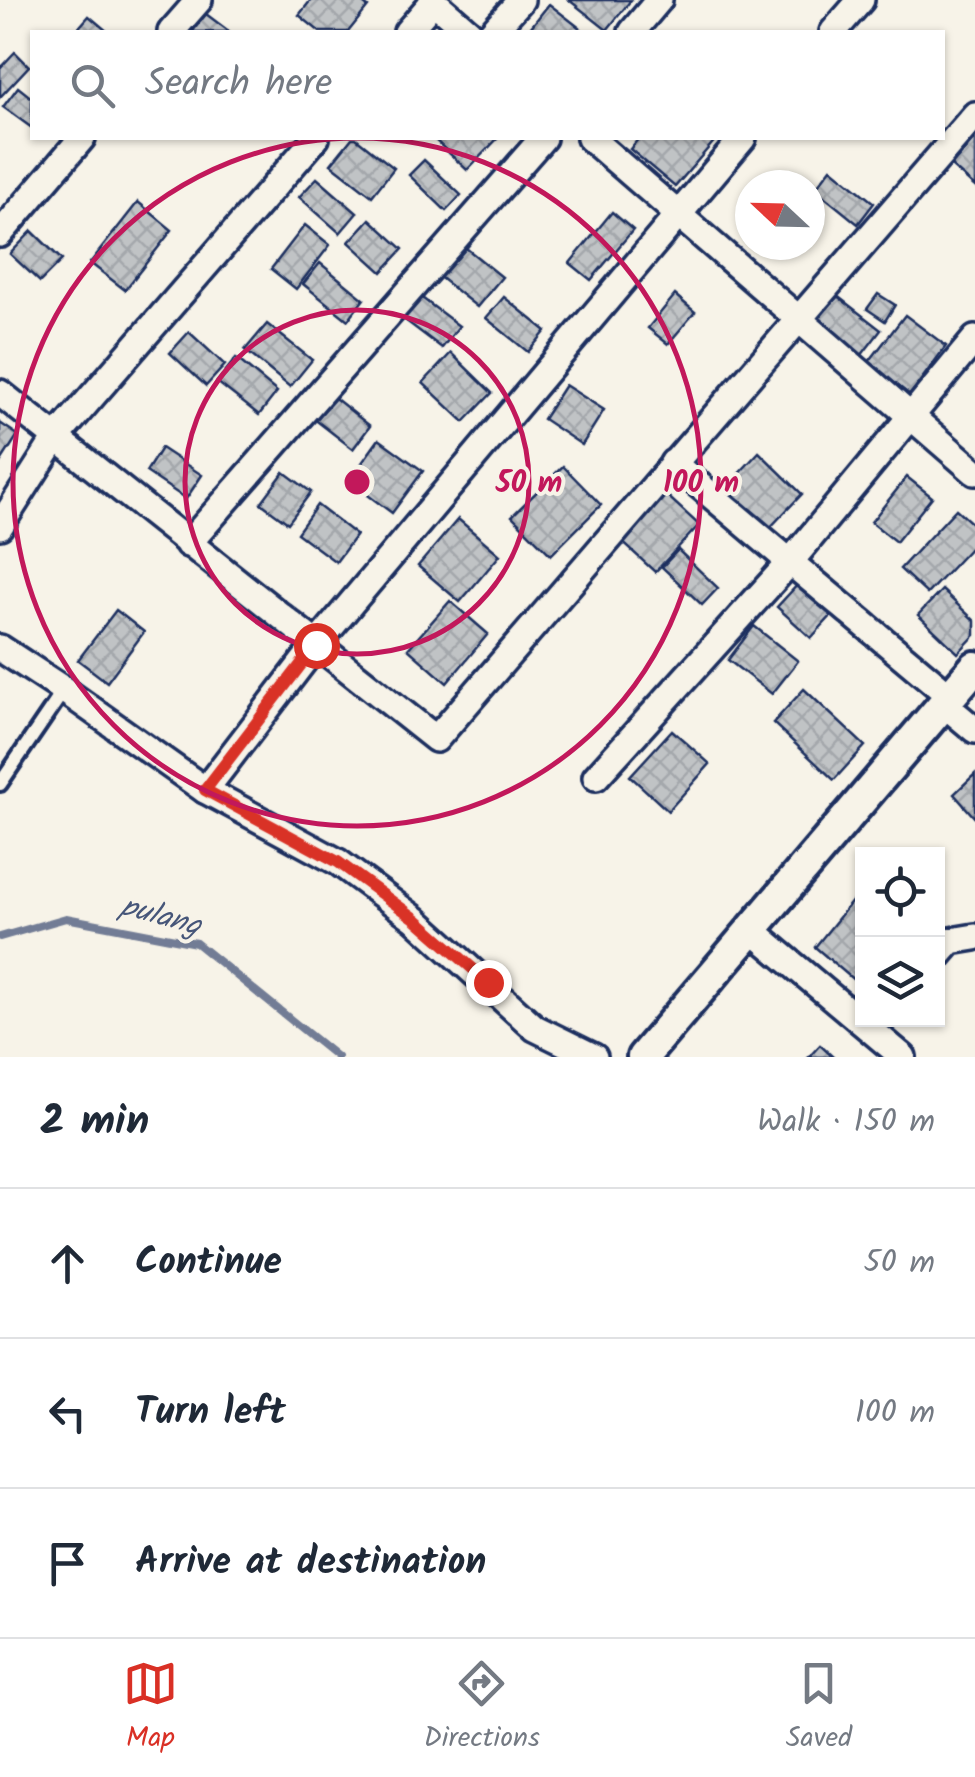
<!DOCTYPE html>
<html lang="en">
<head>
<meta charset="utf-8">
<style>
	body { margin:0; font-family:Kalam,sans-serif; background:#f2f2f3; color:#1f2937 }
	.controls { position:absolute; right:30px; bottom:30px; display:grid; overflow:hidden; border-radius:0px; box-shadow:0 2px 8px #0004 }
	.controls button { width:90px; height:90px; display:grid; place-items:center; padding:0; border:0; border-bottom:2px solid #e0e1e3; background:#fff; color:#1f2937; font:50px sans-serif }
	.compass { position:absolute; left:735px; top:170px; width:90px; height:90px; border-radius:50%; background:#fff; box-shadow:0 2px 8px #0004; rotate:292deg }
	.stop { position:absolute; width:30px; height:30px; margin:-22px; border:8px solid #d93025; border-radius:50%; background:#fff }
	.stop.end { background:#d93025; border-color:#fff; box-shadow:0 2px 10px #0008 }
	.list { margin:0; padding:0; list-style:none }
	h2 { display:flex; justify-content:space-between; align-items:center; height:130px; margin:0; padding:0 40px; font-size:42px }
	h2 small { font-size:32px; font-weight:400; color:#747a83 }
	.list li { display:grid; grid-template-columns:65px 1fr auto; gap:30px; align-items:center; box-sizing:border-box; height:150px; padding:0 40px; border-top:2px solid #e0e1e3 }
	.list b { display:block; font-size:38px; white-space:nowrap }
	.list em { font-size:32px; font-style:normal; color:#747a83 }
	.icon { flex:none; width:55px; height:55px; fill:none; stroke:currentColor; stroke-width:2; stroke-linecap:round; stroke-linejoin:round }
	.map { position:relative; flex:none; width:975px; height:1057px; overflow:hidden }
	.search { position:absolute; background:#fff; box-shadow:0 2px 8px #0004; left:30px; right:30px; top:30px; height:110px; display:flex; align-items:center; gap:25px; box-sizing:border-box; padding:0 35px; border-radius:0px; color:#747a83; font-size:38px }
	.sheet { height:580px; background:#fff }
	nav { display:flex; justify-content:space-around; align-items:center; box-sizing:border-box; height:140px; border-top:2px solid #e0e1e3; background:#fff; font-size:28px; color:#747a83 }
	nav a { display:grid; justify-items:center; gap:5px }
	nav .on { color:#d93025 }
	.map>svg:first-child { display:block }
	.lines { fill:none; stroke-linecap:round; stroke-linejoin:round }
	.stream { stroke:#727c95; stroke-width:8 }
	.building { fill:url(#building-cross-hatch); stroke:#1b2f5e; stroke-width:2.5 }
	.service-casing { stroke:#1b2f5e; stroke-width:20 }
	.minor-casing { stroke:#1b2f5e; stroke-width:32 }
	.tertiary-casing { stroke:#1b2f5e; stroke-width:38 }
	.service { stroke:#f7f3e8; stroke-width:12 }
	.minor { stroke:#f7f3e8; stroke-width:25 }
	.tertiary { stroke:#f7f3e8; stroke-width:30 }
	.route { stroke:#d93025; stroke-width:12 }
	.ring { fill:none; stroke:#c2185b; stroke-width:5 }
	.labels { text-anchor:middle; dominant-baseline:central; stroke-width:8; stroke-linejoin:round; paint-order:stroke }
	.water-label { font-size:30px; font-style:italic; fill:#465679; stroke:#f7f3e8 }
	.centre { fill:#c2185b; stroke:#f7f3e8; stroke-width:5 }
	.ring-label { font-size:30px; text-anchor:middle; font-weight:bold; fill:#c2185b; stroke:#f7f3e8; stroke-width:8; stroke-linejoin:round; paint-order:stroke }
</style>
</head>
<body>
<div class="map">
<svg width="975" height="1057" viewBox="0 0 975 1057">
	<defs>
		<pattern id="building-cross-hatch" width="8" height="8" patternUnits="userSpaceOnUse" patternTransform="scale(2.5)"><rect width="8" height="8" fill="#c0c3c5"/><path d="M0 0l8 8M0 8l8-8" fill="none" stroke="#a4a8ac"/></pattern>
	</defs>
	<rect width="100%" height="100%" fill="#f7f3e8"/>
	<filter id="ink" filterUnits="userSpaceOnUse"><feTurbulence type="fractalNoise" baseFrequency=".01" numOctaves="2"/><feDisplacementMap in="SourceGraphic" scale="20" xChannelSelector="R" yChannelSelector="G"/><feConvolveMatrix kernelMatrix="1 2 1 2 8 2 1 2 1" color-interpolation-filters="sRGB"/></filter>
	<g filter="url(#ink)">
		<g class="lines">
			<path class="stream" d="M0,937L66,918L196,943L337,1057"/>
		</g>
		<g class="building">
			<path d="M311,0H359L368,7L348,32H320L299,15Z"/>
			<path d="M569,0H631L607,30Z"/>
			<path d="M549,4L585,32H527Z"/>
			<path d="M206,14L230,32H195L193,31Z"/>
			<path d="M89,16L108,32H75Z"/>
			<path d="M15,52L29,66L0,97V68Z"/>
			<path d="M18,87L32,98V128L3,107Z"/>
			<path d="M352,138H356L394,168L372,196L331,164Z"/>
			<path d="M433,138H498L467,170Z"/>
			<path d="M639,138H717L675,187L630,149Z"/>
			<path d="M975,138V187L951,166Z"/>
			<path d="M424,160L461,195L446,211L409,175Z"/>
			<path d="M831,168L874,203L858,224L815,189Z"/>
			<path d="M317,178L357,213L340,233L299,197Z"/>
			<path d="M138,202L172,230L125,290L90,263Z"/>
			<path d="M612,212L633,230L591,280L570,263Z"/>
			<path d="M370,219L403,249L382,272L349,242Z"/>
			<path d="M305,225L330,245L296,289L271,269Z"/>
			<path d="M32,231L62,260L40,282L10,254Z"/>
			<path d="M461,244L502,277L477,307L437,275Z"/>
			<path d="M320,263L364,299L348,320L303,284Z"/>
			<path d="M878,294L895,305L885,321L867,309Z"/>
			<path d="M418,295L459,326L442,348L401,317Z"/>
			<path d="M675,295L695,312L668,344L648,328Z"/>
			<path d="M836,295L881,330L861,356L816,322Z"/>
			<path d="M504,297L546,331L528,352L486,318Z"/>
			<path d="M905,315L946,346L910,395L868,363Z"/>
			<path d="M267,324L312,360L290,387L245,350Z"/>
			<path d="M189,332L225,365L206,386L170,353Z"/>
			<path d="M451,353L492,393L464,422L423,383Z"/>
			<path d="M236,358L277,392L259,415L217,382Z"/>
			<path d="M565,385L604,410L582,445L543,419Z"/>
			<path d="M331,395L370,426L353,449L313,418Z"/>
			<path d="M0,423L18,435L0,463Z"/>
			<path d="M379,439L423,471L392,513L349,481Z"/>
			<path d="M161,448L202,475L186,499L146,472Z"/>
			<path d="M759,452L802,494L763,535L720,494Z"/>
			<path d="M563,466L601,505L551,555L512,516Z"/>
			<path d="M284,472L311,492L288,523L261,503Z"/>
			<path d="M907,477L932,497L896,542L871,522Z"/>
			<path d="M662,491L699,525L655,572L618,538Z"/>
			<path d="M317,505L356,535L336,562L297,533Z"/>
			<path d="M956,509L975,526V543L927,594L900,569Z"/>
			<path d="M458,519L500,555L460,602L418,566Z"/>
			<path d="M678,550L718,588L702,605L662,567Z"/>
			<path d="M800,582L833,614L811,638L777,607Z"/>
			<path d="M942,590L975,621V635L958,653L918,615Z"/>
			<path d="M450,601L488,634L447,683L408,649Z"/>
			<path d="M116,610L144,632L107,682L78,660Z"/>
			<path d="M754,626L798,661L772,694L728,660Z"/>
			<path d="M804,689L865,746L834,780L773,723Z"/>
			<path d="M672,730L710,764L668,811L630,776Z"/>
			<path d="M975,774V818L954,794Z"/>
			<path d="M862,889V987L815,947Z"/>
			<path d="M820,1045L833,1057H809Z"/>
		</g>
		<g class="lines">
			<g class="service-casing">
				<path id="service" d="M0,784L64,690"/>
			</g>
			<g class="minor-casing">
				<g id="minor">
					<path d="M432,0L469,32"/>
					<path d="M171,32L199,0"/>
					<path d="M407,32L433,2"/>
					<path d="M492,32L521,0"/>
					<path d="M632,32L659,0"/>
					<path d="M833,32L861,0"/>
					<path d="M590,138L975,472"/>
					<path d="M0,234L82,138"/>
					<path d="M0,393L436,739L975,115"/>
					<path d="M0,526L56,438L316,138"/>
					<path d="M188,544L543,138"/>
					<path d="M0,648L64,690L205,790L338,862L415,919L535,1028L594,1057"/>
					<path d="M950,696L790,562L975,339"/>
					<path d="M944,704L975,730"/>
					<path d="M596,777L790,562L673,463"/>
					<path d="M205,790L316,645L743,138"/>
					<path d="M753,931L903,1057"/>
					<path d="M938,956L951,941L975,937"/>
				</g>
			</g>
			<g class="tertiary-casing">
				<path id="tertiary" d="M643,1057L975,667"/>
			</g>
			<use href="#service" class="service"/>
			<use href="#minor" class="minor"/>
			<use href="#tertiary" class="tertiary"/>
		</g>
	</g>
	<g class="lines" filter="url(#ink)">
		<path class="route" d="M316,645L205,790L338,862L416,919L488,982"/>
	</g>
	<g class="ring">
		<circle cx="357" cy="482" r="172"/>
		<circle cx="357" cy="482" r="344"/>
	</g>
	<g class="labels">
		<g class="water-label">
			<text transform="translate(161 917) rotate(15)">pulang</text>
		</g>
	</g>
	<circle cx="357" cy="482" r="15" class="centre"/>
	<g class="ring-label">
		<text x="529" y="492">50 m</text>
		<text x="701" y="492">100 m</text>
	</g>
</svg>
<div class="controls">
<button><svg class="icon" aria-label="locate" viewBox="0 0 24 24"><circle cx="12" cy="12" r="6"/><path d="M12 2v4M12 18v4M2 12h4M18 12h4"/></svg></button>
<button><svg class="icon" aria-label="layers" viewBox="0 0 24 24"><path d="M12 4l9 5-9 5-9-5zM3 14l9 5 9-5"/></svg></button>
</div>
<svg class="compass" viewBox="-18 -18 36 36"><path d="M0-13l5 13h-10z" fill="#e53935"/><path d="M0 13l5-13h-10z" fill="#747a83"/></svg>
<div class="stop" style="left:316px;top:645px"></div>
<div class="stop end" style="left:488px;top:982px"></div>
<div class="search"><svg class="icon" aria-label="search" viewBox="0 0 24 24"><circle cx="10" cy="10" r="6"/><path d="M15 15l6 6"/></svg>Search here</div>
</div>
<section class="sheet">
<h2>2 min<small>Walk · 150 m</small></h2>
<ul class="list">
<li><svg class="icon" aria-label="ahead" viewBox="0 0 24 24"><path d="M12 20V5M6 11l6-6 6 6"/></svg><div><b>Continue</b></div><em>50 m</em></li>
<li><svg class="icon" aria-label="left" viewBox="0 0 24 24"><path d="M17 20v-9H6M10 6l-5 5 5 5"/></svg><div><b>Turn left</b></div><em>100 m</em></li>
<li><svg class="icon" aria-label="arrive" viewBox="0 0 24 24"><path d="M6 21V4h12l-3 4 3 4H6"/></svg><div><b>Arrive at destination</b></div></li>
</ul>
</section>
<nav>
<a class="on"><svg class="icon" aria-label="map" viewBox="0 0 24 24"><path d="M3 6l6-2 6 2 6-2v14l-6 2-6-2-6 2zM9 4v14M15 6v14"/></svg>Map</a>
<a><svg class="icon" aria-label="directions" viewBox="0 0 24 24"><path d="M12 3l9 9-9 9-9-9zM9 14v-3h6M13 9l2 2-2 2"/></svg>Directions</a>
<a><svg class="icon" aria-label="saved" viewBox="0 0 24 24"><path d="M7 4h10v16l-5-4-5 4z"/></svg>Saved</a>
</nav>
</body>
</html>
